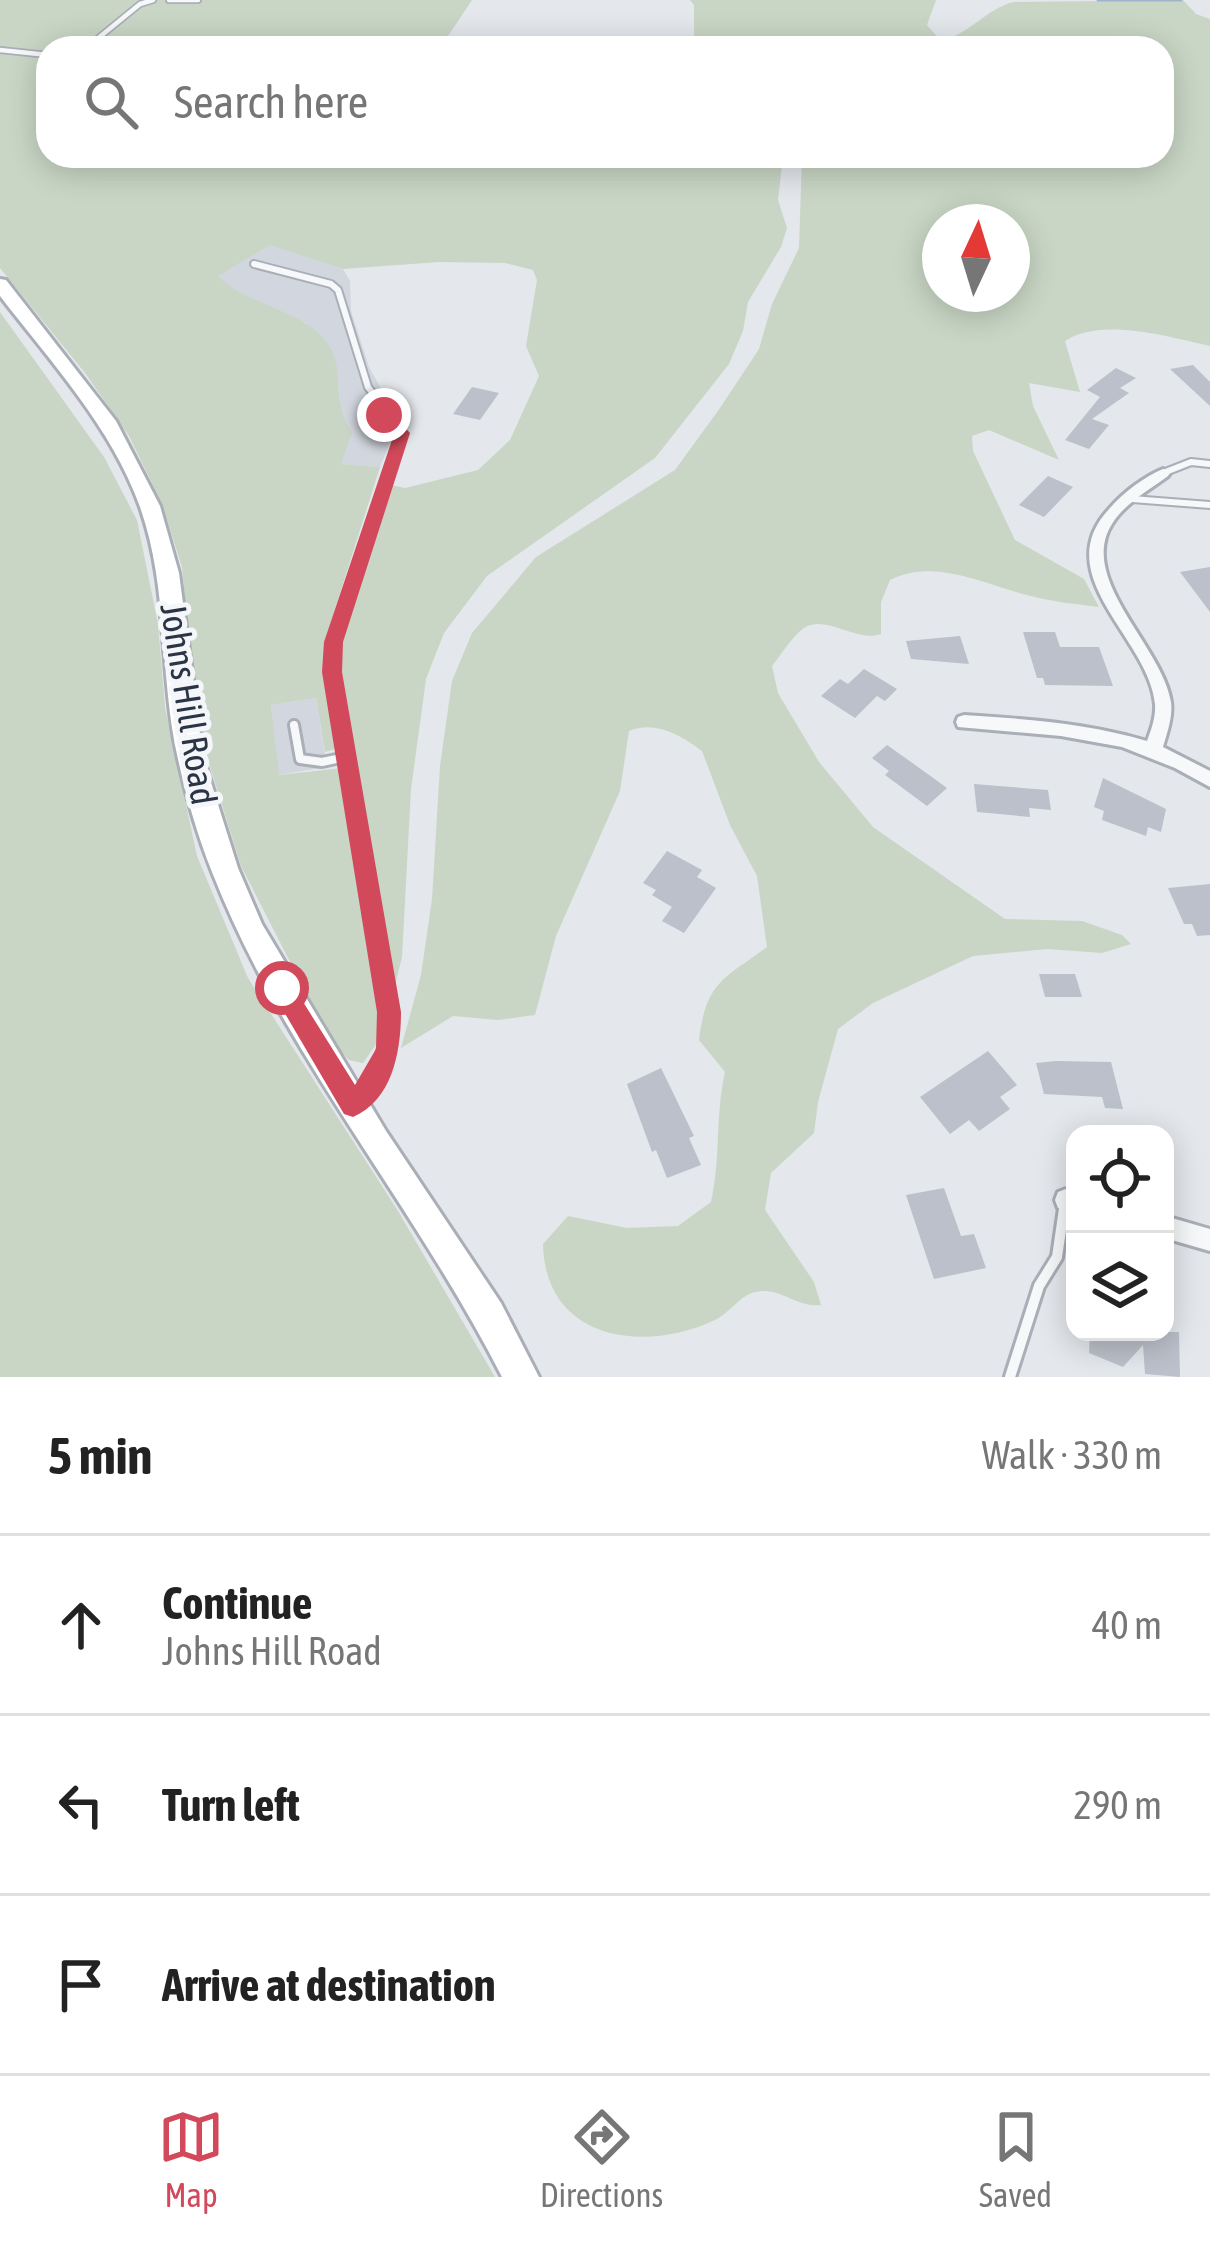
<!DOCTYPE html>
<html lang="en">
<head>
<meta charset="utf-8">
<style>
	body { margin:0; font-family:"Asap Condensed",sans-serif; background:#f2f2f2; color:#222 }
	.controls { position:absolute; right:36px; bottom:36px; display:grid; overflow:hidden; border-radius:24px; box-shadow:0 6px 30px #0003 }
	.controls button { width:108px; height:108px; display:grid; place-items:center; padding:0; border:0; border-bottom:3px solid #e0e0e0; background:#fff; color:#222; font:60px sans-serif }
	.compass { position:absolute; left:922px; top:204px; width:108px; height:108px; border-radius:50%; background:#fff; box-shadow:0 6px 30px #0003; rotate:4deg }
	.stop { position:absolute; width:36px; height:36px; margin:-27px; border:9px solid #d1495b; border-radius:50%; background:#fff }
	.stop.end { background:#d1495b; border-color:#fff; box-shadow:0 3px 12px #0008 }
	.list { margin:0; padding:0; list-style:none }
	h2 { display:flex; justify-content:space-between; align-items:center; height:156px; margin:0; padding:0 48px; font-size:51px }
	h2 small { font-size:39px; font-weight:400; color:#767676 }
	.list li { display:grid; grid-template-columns:78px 1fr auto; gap:36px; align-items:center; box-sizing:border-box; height:180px; padding:0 48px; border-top:3px solid #e0e0e0 }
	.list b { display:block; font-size:45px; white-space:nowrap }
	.list p { margin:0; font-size:39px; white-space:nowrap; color:#767676 }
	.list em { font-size:39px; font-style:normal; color:#767676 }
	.icon { flex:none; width:66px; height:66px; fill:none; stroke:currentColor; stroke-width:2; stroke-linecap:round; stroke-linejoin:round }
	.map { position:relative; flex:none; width:1210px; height:1377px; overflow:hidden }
	.search { position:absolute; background:#fff; box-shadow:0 6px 30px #0003; left:36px; right:36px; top:36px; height:132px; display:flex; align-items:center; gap:30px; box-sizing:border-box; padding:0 42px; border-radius:36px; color:#767676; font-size:45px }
	.sheet { height:696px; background:#fff }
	nav { display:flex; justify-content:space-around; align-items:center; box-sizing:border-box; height:168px; border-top:3px solid #e0e0e0; background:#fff; font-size:33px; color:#767676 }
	nav a { display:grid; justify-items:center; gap:6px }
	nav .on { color:#d1495b }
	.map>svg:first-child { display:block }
	.built { fill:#d2d6de }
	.green { fill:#c9d6c5; fill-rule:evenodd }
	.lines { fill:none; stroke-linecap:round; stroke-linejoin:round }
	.stream { stroke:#9fb4cc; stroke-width:3 }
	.building { fill:#bbc0ca }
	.service-far3-casing { stroke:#a9aeb7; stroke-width:8 }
	.service-far2-casing { stroke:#a9aeb7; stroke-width:10 }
	.service-far1-casing { stroke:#a9aeb7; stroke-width:14 }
	.service-casing { stroke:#a9aeb7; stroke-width:16 }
	.minor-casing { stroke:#a9aeb7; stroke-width:6 }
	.secondary-casing { stroke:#a9aeb7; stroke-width:6 }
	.service-far3 { stroke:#f7f8fa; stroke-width:4.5 }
	.service-far2 { stroke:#f7f8fa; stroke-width:6 }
	.service-far1 { stroke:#f7f8fa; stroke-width:8 }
	.service { stroke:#f7f8fa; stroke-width:10 }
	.minor { fill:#f7f8fa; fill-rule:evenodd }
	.secondary { fill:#fff; fill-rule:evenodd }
	.route { fill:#d1495b }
	.labels { text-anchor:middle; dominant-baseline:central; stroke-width:10; stroke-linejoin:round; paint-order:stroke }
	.street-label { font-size:36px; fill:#2b3445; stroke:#f4f6f9 }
</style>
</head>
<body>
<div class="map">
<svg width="1210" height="1377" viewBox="0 0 1210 1377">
	<rect width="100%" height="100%" fill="#e4e7ec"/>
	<g class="built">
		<path d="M270,244L343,269L350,281L351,311L369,367L399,421L380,467L341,464L339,388L306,323L236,294L217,276Z"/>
		<path d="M316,698L327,767L278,775L271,705Z"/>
	</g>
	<g class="green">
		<path d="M0,0H472L440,48H48V156H783L778,200L787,228L781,247L748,302L743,331L729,364L655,458L487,576L444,633L426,679L411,789L402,957L394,989L339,663L345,627L391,485L405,488L478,470L510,440L539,376L526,346L537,280L533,270L505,263L439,262L343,269L270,245L218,276C249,307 302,308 328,344C346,369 330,402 352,432L341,464L380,467L327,634L329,701L339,748L325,752L316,698L271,705L279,775L342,768L380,998L381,1037L363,1063L349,1060L330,1040L241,866L197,725L182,567L162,504L129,436L85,373L0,268Z"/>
		<path d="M690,0H936L927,25L941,41C970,34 987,8 1014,2L1183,0L1196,14L1210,19V346C1168,337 1103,317 1065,341L1080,392L1029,383L1033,406L1059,460L989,430L972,436L973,451L1015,540L1084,579L1099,607C1076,604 1053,602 1031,596C985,585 936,557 890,580L881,602V634C856,643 826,614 804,628C792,636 781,655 772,666L778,693L819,762L873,827L1005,919L1082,921L1122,935L1131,944L1102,953L1048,949L973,956L873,1003L838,1029L818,1102L814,1133L771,1173L765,1210L814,1282L821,1305C795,1308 778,1284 752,1293C738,1298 728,1314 715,1320C643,1354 545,1340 543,1244L568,1216L627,1228L678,1226L711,1202C721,1158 715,1116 725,1072L699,1040C706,981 724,979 767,947L757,876L730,825L702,751C681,735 654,720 629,731L620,791L556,936L535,1015L498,1020L453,1016L401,1048L421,975L432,899L440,766L452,681L472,633L536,557L675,470L720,408L759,349L772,304L799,248L802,156H1162V48H694V5ZM940,222H1012V294H940Z"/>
		<path d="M0,312L104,457L137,520L158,624L165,707L197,856L248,978L398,1211L495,1377H0Z"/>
	</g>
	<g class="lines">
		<path class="stream" d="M1098,0H1181"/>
	</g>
	<g class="building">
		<path d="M1193,365L1210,382V406L1170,369Z"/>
		<path d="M1116,368L1136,378L1120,388L1129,393L1092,419L1109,425L1089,449L1065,440L1100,397L1087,390Z"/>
		<path d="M472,387L499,393L480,420L453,414Z"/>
		<path d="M1048,476L1073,487L1044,517L1019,505Z"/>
		<path d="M1210,567V612L1180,572Z"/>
		<path d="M1023,632H1055L1060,647H1099L1113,686L1045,685L1043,678H1037Z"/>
		<path d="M960,636L969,664L911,659L906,641Z"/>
		<path d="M864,669L897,689L885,701L877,696L855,718L821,696L840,679L848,684Z"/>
		<path d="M887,745L911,762L947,788L927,806L885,775L889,771L872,758Z"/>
		<path d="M1103,778L1166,809L1161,832L1148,827L1146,836L1102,820L1104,811L1094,807Z"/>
		<path d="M974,784L1048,790L1051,810L1029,808L1030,817L977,812Z"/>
		<path d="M667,851L702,870L697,877L716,888L684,933L662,921L672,907L652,895L656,890L643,883Z"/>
		<path d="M1210,884V935L1197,936L1192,924H1184L1168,888Z"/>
		<path d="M1039,974H1075L1082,997H1045Z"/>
		<path d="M988,1051L1017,1085L1000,1097L1010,1109L979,1131L969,1120L950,1134L920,1097Z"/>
		<path d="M1056,1061L1111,1062L1123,1109L1105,1108L1102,1097L1044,1094L1036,1063Z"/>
		<path d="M661,1068L694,1136L689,1138L701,1165L667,1178L656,1150L652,1152L627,1084Z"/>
		<path d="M944,1188L961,1236L974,1234L986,1268L934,1279L906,1195Z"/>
		<path d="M1090,1332H1179L1180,1377L1145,1374L1143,1345L1123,1367L1089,1353Z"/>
	</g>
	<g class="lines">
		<g class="service-far3-casing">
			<g id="service-far3">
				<path d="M169,0H198"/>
				<path d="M86,48L140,4L153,0"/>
				<path d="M0,50L48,55"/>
			</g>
		</g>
		<g class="service-far2-casing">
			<g id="service-far2">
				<path d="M254,264L331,284L338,290L368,387L402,433L377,511"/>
				<path d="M1163,473L1191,462L1210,464"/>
				<path d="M1132,499L1210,505"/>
			</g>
		</g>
		<g class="service-far1-casing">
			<g id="service-far1">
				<path d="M294,725L300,759L322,762L346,757"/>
				<path d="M368,887L332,672L334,642L378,508"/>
			</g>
		</g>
		<g class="service-casing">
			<g id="service">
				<path d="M358,1100C411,1039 379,955 368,884"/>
				<path d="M1010,1377L1039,1286L1057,1257L1065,1202"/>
			</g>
		</g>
		<g class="minor-casing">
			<g id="minor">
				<path d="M1163,469L1170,473L1168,476C1149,490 1124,504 1112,524C1077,579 1163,647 1171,702C1173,717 1167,733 1163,747L1210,771V787L1175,768L1122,747L1061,736L958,727L956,722L958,717L964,715C1026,719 1087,723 1147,741C1151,730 1156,717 1155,704C1149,638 1046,575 1110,508C1124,492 1144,477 1163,469Z"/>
				<path d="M1066,1189L1075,1192V1214L1058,1208L1055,1200L1058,1192Z"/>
				<path d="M1165,1216L1210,1229V1251L1165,1238Z"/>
			</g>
		</g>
		<g class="secondary-casing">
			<path id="secondary" d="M0,279L6,280L116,421L160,506L179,573L203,757L238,868L262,924L386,1131L501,1303L539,1377H502C414,1204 283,1054 212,872C198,837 186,796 178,759C159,676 169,589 140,507C112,428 51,362 0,296Z"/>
		</g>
		<use href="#service-far3" class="service-far3"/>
		<use href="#service-far2" class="service-far2"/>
		<use href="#service-far1" class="service-far1"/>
		<use href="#service" class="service"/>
		<use href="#minor" class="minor"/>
		<use href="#secondary" class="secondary"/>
	</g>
	<path class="route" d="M379,412H390L410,433L343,642L342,672L401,1012C401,1050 393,1100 353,1117L344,1114L270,988L282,977L290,981L355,1085L376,1049L377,1012L322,672L324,642L394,434L376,415Z"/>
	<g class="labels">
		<g class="street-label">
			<text transform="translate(189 704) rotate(81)">Johns Hill Road</text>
		</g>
	</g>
</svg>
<div class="controls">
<button><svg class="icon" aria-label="locate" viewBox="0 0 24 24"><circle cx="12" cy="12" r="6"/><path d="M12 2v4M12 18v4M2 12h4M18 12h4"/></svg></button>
<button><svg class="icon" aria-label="layers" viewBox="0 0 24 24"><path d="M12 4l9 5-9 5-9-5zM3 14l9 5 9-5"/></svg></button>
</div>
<svg class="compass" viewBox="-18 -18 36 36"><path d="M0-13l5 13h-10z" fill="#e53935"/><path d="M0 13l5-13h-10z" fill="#767676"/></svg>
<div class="stop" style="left:282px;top:988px"></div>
<div class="stop end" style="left:384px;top:415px"></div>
<div class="search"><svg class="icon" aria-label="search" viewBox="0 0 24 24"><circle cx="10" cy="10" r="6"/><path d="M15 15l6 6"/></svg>Search here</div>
</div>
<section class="sheet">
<h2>5 min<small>Walk · 330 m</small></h2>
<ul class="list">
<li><svg class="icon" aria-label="ahead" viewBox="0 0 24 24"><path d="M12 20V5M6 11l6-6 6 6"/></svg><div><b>Continue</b><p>Johns Hill Road</p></div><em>40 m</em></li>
<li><svg class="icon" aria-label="left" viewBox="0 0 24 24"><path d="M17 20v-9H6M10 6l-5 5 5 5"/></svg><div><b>Turn left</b></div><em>290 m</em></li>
<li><svg class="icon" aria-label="arrive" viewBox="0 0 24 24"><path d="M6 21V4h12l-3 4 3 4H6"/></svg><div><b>Arrive at destination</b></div></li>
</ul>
</section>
<nav>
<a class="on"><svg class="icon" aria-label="map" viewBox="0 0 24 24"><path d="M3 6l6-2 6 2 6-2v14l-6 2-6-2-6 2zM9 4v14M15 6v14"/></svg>Map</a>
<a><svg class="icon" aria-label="directions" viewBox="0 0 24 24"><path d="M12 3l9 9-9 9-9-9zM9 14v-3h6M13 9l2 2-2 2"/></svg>Directions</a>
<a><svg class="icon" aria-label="saved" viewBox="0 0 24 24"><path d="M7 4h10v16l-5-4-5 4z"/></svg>Saved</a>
</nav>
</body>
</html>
